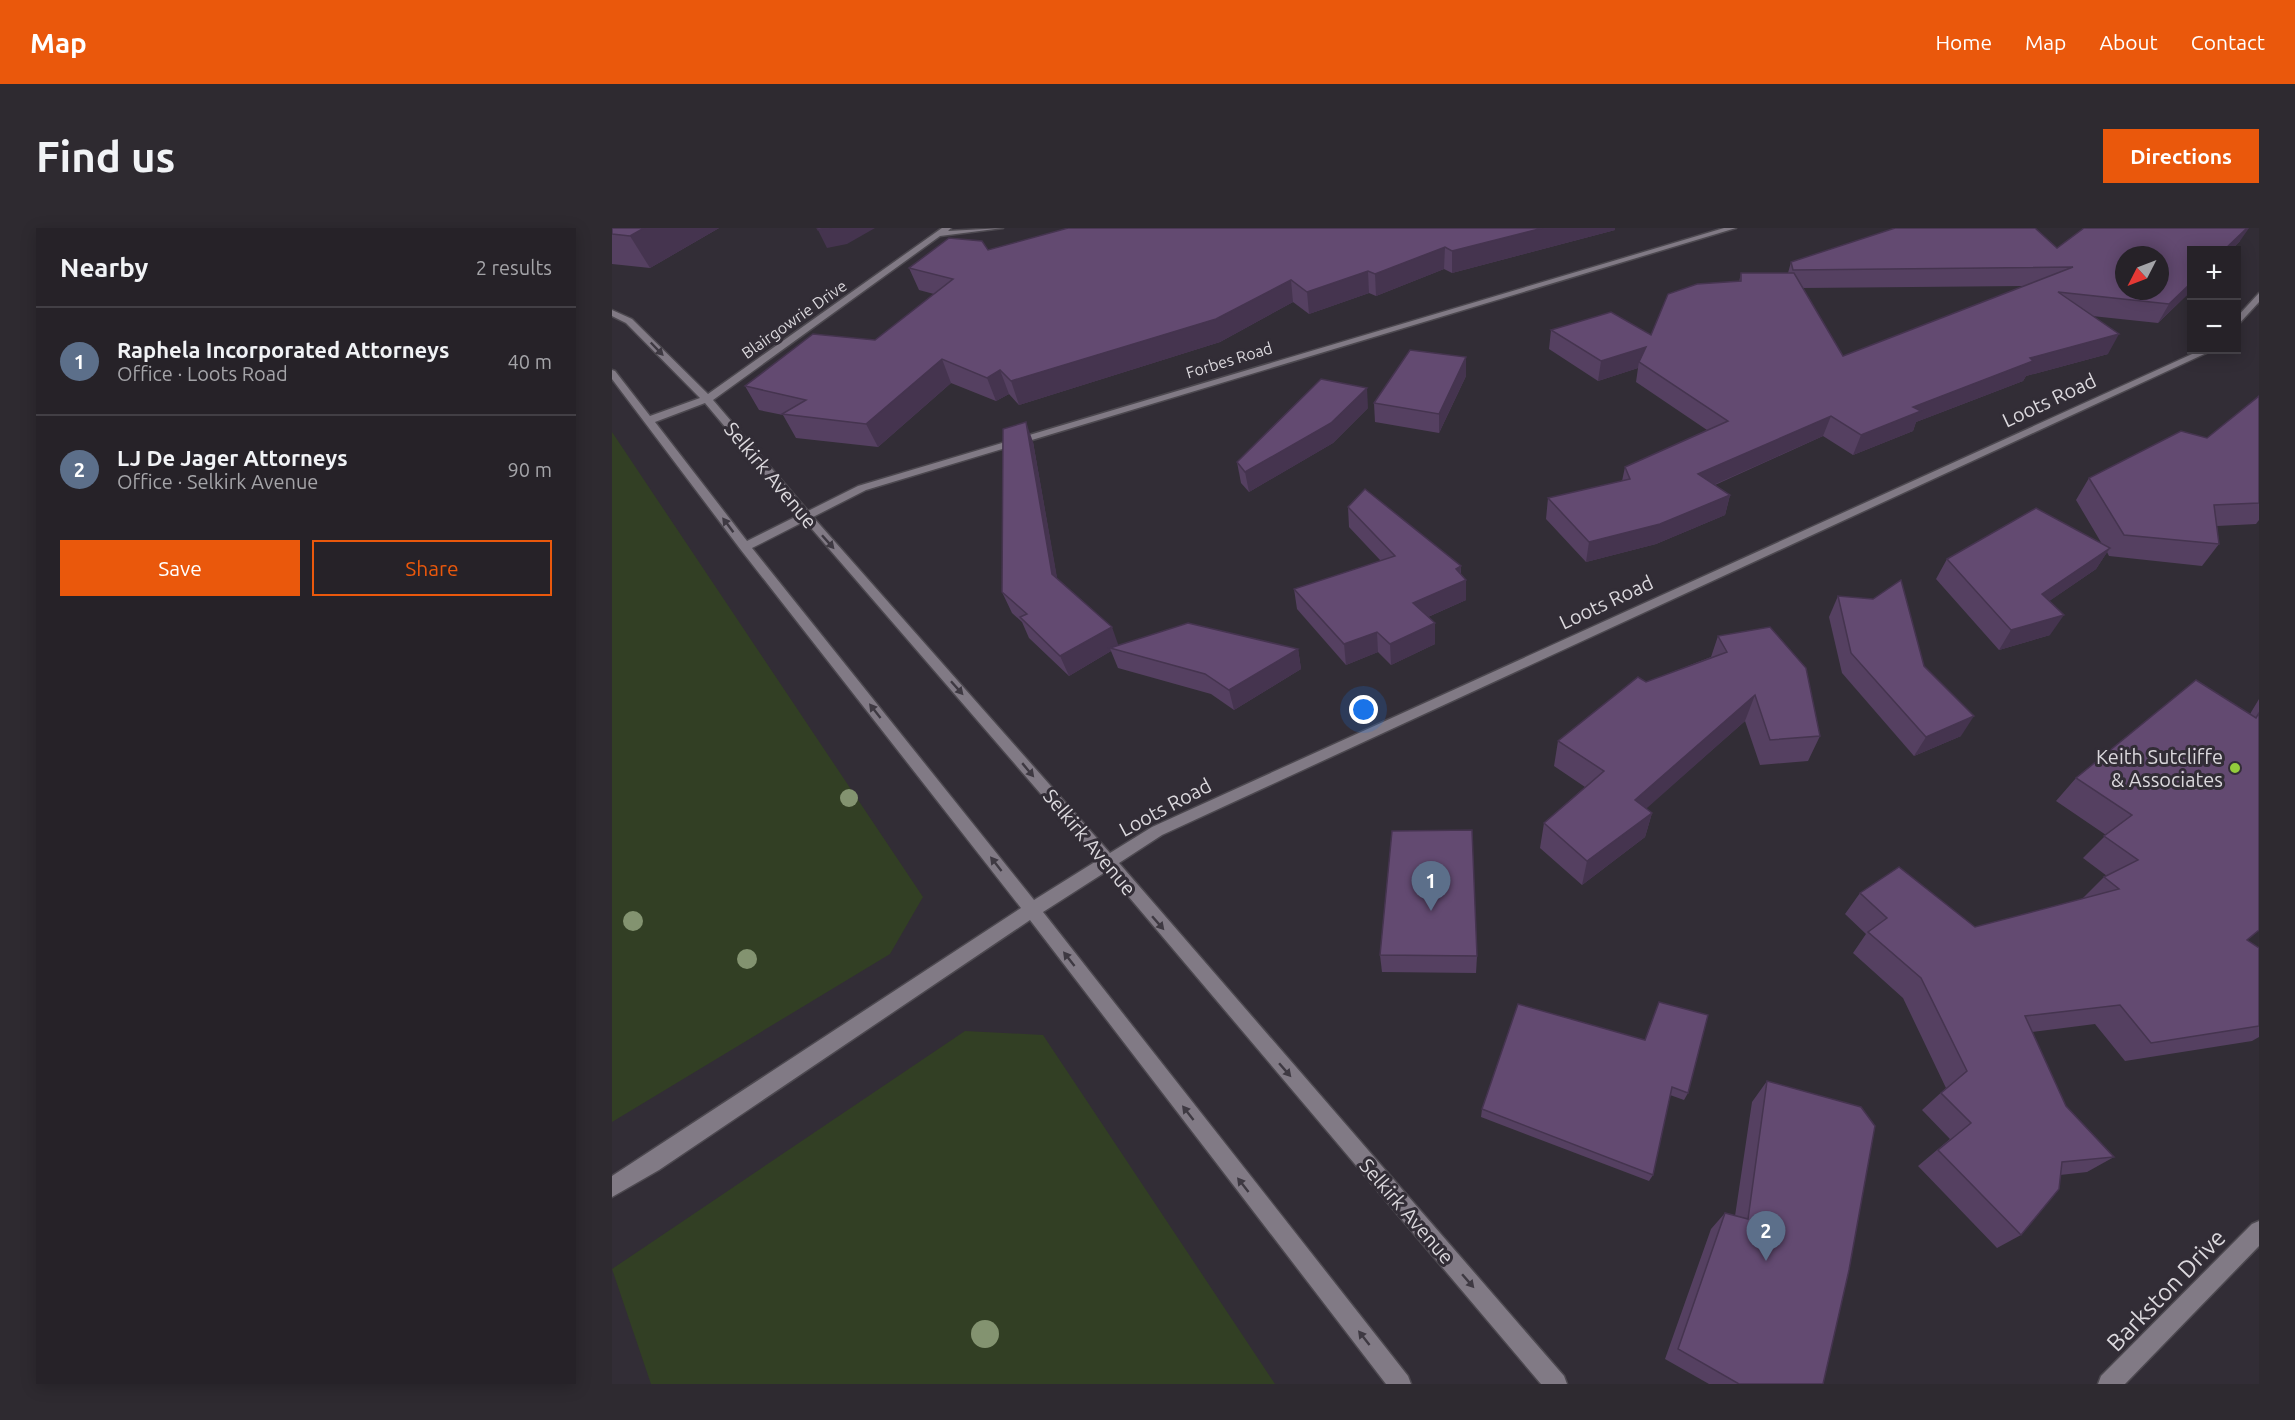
<!DOCTYPE html>
<html lang="en">
<head>
<meta charset="utf-8">
<style>
	body { margin:0; font-family:Ubuntu,sans-serif; background:#2e2a30; color:#f1f3f6 }
	.controls { position:absolute; right:18px; top:18px; display:grid; overflow:hidden; border-radius:0px; box-shadow:0 3px 15px #0003 }
	.controls button { width:54px; height:54px; display:grid; place-items:center; padding:0; border:0; border-bottom:2px solid #423f45; background:#262228; color:#f1f3f6; font:30px sans-serif }
	.compass { position:absolute; left:1503px; top:18px; width:54px; height:54px; border-radius:50%; background:#262228; box-shadow:0 3px 15px #0003; rotate:228deg }
	.you { position:absolute; left:752px; top:482px; width:21px; height:21px; margin:-15px; border:4px solid #fff; border-radius:50%; background:#1a73e8; box-shadow:0 0 0 9px #1a73e833 }
	.badge { display:grid; place-items:center; width:39px; height:39px; border-radius:50%; background:#ea580c; color:#fff; font-size:20px; font-weight:700 }
	.pin { position:absolute; translate:-50% -50px; filter:drop-shadow(0 2px 3px #0008) }
	.pin::after { content:''; position:absolute; top:32px; width:21px; height:18px; background:inherit; clip-path:polygon(0 0,100% 0,50% 100%) }
	.list { margin:0; padding:0; list-style:none }
	h2 { display:flex; justify-content:space-between; align-items:center; height:78px; margin:0; padding:0 24px; font-size:26px }
	h2 small { font-size:20px; font-weight:400; color:#a4a4a8 }
	.list li { display:grid; grid-template-columns:39px 1fr auto; gap:18px; align-items:center; box-sizing:border-box; height:108px; padding:0 24px; border-top:2px solid #423f45 }
	.list b { display:block; font-size:22px; white-space:nowrap }
	.list p { margin:0; font-size:20px; white-space:nowrap; color:#a4a4a8 }
	.list em { font-size:20px; font-style:normal; color:#a4a4a8 }
	.actions { display:flex; gap:12px; padding:18px 24px }
	.actions a { flex:1; padding:14px 0; border:2px solid #ea580c; border-radius:0px; text-align:center; font-size:21px; color:#ea580c }
	.actions .main { background:#ea580c; color:#fff }
	.map { position:relative; flex:none; width:1647px; height:1156px; overflow:hidden; border-radius:0px }
	header { display:flex; align-items:center; gap:36px; box-sizing:border-box; height:84px; padding:0 30px; background:#ea580c; color:#fff }
	header strong { font-size:28px }
	nav { display:flex; gap:33px; margin-inline-start:auto; font-size:21px }
	.intro { display:flex; align-items:center; justify-content:space-between; box-sizing:border-box; height:144px; padding:0 36px }
	h1 { margin:0; font-size:42px }
	.button { padding:15px 27px; border-radius:0px; background:#ea580c; color:#fff; font-size:21px; font-weight:700 }
	main { display:flex; gap:36px; padding:0 36px }
	aside { flex:1; background:#262228; border-radius:0px; box-shadow:0 3px 15px #0003 }
	.map>svg:first-child { display:block }
	.green { fill:#323f24 }
	.lines { fill:none; stroke-linecap:round; stroke-linejoin:round }
	.minor-casing { stroke:#4c484f; stroke-width:3 }
	.minor { fill:#817a85; fill-rule:evenodd }
	.tree { fill:#839370 }
	.wall { fill:#554061; fill-rule:evenodd }
	.shaded-wall { fill:#45344f }
	.building { fill:#634a71; stroke:#45344f; stroke-width:1.5; fill-rule:evenodd }
	.oneway { fill:#3e3942 }
	.poi-dot { fill:#94cc3c; stroke:#322d36; stroke-width:2 }
	.labels { text-anchor:middle; dominant-baseline:central; stroke-width:6; stroke-linejoin:round; paint-order:stroke }
	.far-street-label { font-size:16px; fill:#dbd8dd; stroke:#322d36 }
	.street-label { font-size:20px; fill:#dbd8dd; stroke:#322d36 }
	.poi-label { font-size:20px; fill:#dbd8dd; stroke:#322d36; text-anchor:end }
	.near-street-label { font-size:24px; fill:#dbd8dd; stroke:#322d36 }
</style>
</head>
<body>
<header>
<strong>Map</strong>
<nav><a>Home</a><a>Map</a><a>About</a><a>Contact</a></nav>
</header>
<div class="intro"><h1>Find us</h1><a class="button">Directions</a></div>
<main>
<aside>
<h2>Nearby<small>2 results</small></h2>
<ul class="list">
<li><span class="badge" style="background:#5c6f8a">1</span><div><b>Raphela Incorporated Attorneys</b><p>Office · Loots Road</p></div><em>40 m</em></li>
<li><span class="badge" style="background:#5c6f8a">2</span><div><b>LJ De Jager Attorneys</b><p>Office · Selkirk Avenue</p></div><em>90 m</em></li>
</ul>
<div class="actions"><a class="main">Save</a><a>Share</a></div>
</aside>
<div class="map">
<svg width="1647" height="1156" viewBox="0 0 1647 1156">
	<rect width="100%" height="100%" fill="#322d36"/>
	<g class="green">
		<path d="M0,204L311,669L278,726L0,894Z"/>
		<path d="M353,803L431,807L663,1156H39L0,1041Z"/>
	</g>
	<g class="lines">
		<g class="minor-casing">
			<g id="minor">
				<path d="M330,0H339L336,3L391,0L328,8L101,172L196,283L246,258L1112,0H1124L254,262L201,289L498,625L540,599L1589,122H1601L550,607L507,635L952,1148L955,1156H929L495,643L431,684L796,1148L799,1156H774L418,692L47,942L0,969V948L409,680L129,322L0,151V142L3,143L38,188L88,170L14,95L0,88V82L20,91L96,166ZM93,175L187,287L135,313L43,194ZM193,293L486,632L422,672L140,320Z"/>
				<path d="M1647,65V74L1624,99V90Z"/>
				<path d="M1647,993V1018L1513,1156H1486L1489,1148L1640,996Z"/>
			</g>
		</g>
		<use href="#minor" class="minor"/>
	</g>
	<g class="tree">
		<circle cx="237" cy="570" r="9"/>
		<circle cx="21" cy="693" r="10"/>
		<circle cx="135" cy="731" r="10"/>
		<circle cx="373" cy="1106" r="14"/>
	</g>
	<g class="wall">
		<path d="M0,0H107L38,40L0,36Z"/>
		<path d="M1003,2L840,45L832,41L764,68L757,65L697,86L681,74L608,114L407,177L397,166L384,173L339,155L266,219L184,210L171,187L147,182L133,158L263,112L322,66L307,62L297,40L376,22Z"/>
		<path d="M1628,13L1619,22H1580V62L1546,95L1480,88L1496,126L1414,148L1411,153L1304,194L1301,203L1241,227L1211,208L1103,257L1118,267L1113,287L1044,316L974,334L934,291L936,270L1010,253L1013,239L1095,202L1024,154L1026,140L986,153L937,121L939,102L1039,107L1127,54L1129,45H1176L1179,34L1445,20ZM1412,58L1231,128L1191,60Z"/>
		<path d="M854,148L827,205L763,194L762,175Z"/>
		<path d="M1647,168V292L1644,296L1605,298L1607,316L1590,338L1497,328L1495,324L1484,341L1437,373L1438,407L1387,422L1324,351L1335,331L1490,316L1464,272L1477,250L1595,210Z"/>
		<path d="M756,180L721,215L637,264L629,255L625,234Z"/>
		<path d="M421,214L445,351L506,417L686,421L689,441L622,482L599,466L506,440L499,423L457,448L417,410L410,394L400,385L390,364Z"/>
		<path d="M736,279L849,338V346L854,352V372L816,389L823,416L779,437L766,424L734,437L685,381L682,361L769,333L737,299Z"/>
		<path d="M1226,368L1349,508L1302,528L1230,445L1217,389Z"/>
		<path d="M1106,408L1208,508L1196,533L1148,537L1133,493L1034,580L1040,585L1033,609L970,657L928,620L932,595L973,559L942,538L946,513L1034,454L1099,429Z"/>
		<path d="M1647,471V702L1635,712L1647,720V809L1640,813L1513,833L1483,796L1420,804L1454,878L1502,929L1475,944L1448,947L1409,1007L1385,1020L1306,938L1338,911L1310,882L1334,860L1291,770L1241,725L1254,706L1233,686L1248,665L1363,699L1470,671L1492,649L1495,648L1471,630L1494,607L1444,573L1464,550L1638,486Z"/>
		<path d="M768,727L865,728L864,745L770,744Z"/>
		<path d="M906,776L1076,865L1072,872L1058,867L1041,947L1037,953L869,889L870,881Z"/>
		<path d="M1155,853L1211,1156H1097L1053,1131L1099,1001L1113,985L1123,988L1140,874Z"/>
	</g>
	<g class="shaded-wall">
		<path d="M32,0H107L38,40L18,8Z"/>
		<path d="M219,0H263L235,16L215,20L206,2Z"/>
		<path d="M931,0H1003V2L840,45V23Z"/>
		<path d="M1635,0H1637L1628,13L1619,22H1612Z"/>
		<path d="M833,19L832,41L764,68L763,46Z"/>
		<path d="M756,43L757,65L697,86L695,64Z"/>
		<path d="M679,52L681,74L608,114L407,177L399,153Z"/>
		<path d="M1580,54V62L1546,95L1557,76Z"/>
		<path d="M1507,106L1496,126L1414,148L1411,153L1304,194L1301,203L1241,227L1249,207L1301,179L1418,130Z"/>
		<path d="M1034,119L1027,134L1026,140L986,153L989,133Z"/>
		<path d="M854,129V148L827,205V186Z"/>
		<path d="M330,131L339,155L266,219L254,196Z"/>
		<path d="M388,142L397,166L384,173L375,150Z"/>
		<path d="M755,160L756,180L721,215L637,264L633,244Z"/>
		<path d="M1219,188L1211,208L1081,266L1086,246Z"/>
		<path d="M414,194L421,214L448,366L440,346Z"/>
		<path d="M1118,267L1113,287L1044,316L974,334L977,314Z"/>
		<path d="M1498,320L1484,341L1417,387L1430,366Z"/>
		<path d="M849,338L848,354L854,352V372L802,395L801,375L844,341Z"/>
		<path d="M1452,387L1438,407L1387,422L1399,402Z"/>
		<path d="M823,395V416L779,437L778,416Z"/>
		<path d="M500,399L507,419L498,420L499,423L457,448L448,428Z"/>
		<path d="M765,404L766,424L734,437L732,416Z"/>
		<path d="M686,421L689,441L622,482L617,462Z"/>
		<path d="M1143,467L1133,493L1017,596L1023,572Z"/>
		<path d="M1362,488L1349,508L1302,528L1314,509Z"/>
		<path d="M1040,585L1033,609L970,657L975,633Z"/>
	</g>
	<g class="building">
		<path d="M0,0H32L18,8L0,6Z"/>
		<path d="M205,0H219L206,2Z"/>
		<path d="M456,0H931L840,23L833,19L763,46L756,43L695,64L679,52L604,91L399,153L388,142L375,150L330,131L254,196L170,186L194,172L133,158L201,106L263,112L341,51L297,40L337,10L370,13L376,22Z"/>
		<path d="M1283,0H1423L1445,20L1472,0H1635L1612,22H1580V54L1557,76L1446,64L1507,106L1418,130L1421,133L1301,179L1309,183L1249,207L1219,188L1086,246L1118,267L1048,296L977,314L936,270L1018,251L1013,239L1116,193L1027,134L1034,119L989,133L939,102L999,84L1039,107L1056,66L1085,56L1129,53V45H1182L1231,128L1461,39L1181,42L1179,34ZM1512,27H1548V63H1512Z"/>
		<path d="M798,122L854,129L827,186L762,175Z"/>
		<path d="M709,151L755,160L719,195L633,244L625,234Z"/>
		<path d="M1647,168V275L1602,277L1607,316L1512,307L1477,250L1569,203L1595,210Z"/>
		<path d="M414,194L440,346L500,399L448,428L408,389L415,386L390,364L391,201Z"/>
		<path d="M753,261L849,338L844,341L854,352L801,375L823,395L778,416L765,404L732,416L682,361L783,328L736,279Z"/>
		<path d="M1424,280L1498,320L1430,366L1452,387L1399,402L1335,331Z"/>
		<path d="M1289,352L1312,438L1362,488L1314,509L1239,425L1226,368L1261,371Z"/>
		<path d="M576,395L686,421L617,462L593,446L498,420Z"/>
		<path d="M1158,399L1194,440L1208,508L1158,512L1143,467L1023,572L1040,585L975,633L932,595L992,543L946,513L1026,449L1034,454L1115,424L1106,408Z"/>
		<path d="M1584,452L1644,490L1647,485V702L1635,712L1647,720V798L1539,815L1508,777L1413,788L1454,878L1502,929L1450,934L1447,961L1409,1007L1326,922L1359,895L1329,865L1355,843L1309,750L1256,704L1275,690L1248,665L1287,639L1363,699L1507,661L1492,649L1526,632L1492,608L1520,587L1464,550Z"/>
		<path d="M860,602L865,728L768,727L780,603Z"/>
		<path d="M1047,774L1096,787L1076,865L1060,859L1041,947L870,881L906,776L1033,812Z"/>
		<path d="M1155,853L1249,879L1263,898L1237,1042L1211,1156H1127L1066,1121L1113,985L1136,991Z"/>
	</g>
	<defs><path id="oneway-solid" d="M-6-.8H1V-3.2L6.5 0L1 3.2V.8H-6Z" transform="scale(1.5)"/></defs>
	<g class="oneway">
		<use href="#oneway-solid" transform="translate(45 121) rotate(46)"/>
		<use href="#oneway-solid" transform="translate(116 297) rotate(-127)"/>
		<use href="#oneway-solid" transform="translate(216 314) rotate(48)"/>
		<use href="#oneway-solid" transform="translate(345 460) rotate(48)"/>
		<use href="#oneway-solid" transform="translate(263 483) rotate(-128)"/>
		<use href="#oneway-solid" transform="translate(416 542) rotate(50)"/>
		<use href="#oneway-solid" transform="translate(384 636) rotate(-128)"/>
		<use href="#oneway-solid" transform="translate(546 695) rotate(49)"/>
		<use href="#oneway-solid" transform="translate(457 731) rotate(-128)"/>
		<use href="#oneway-solid" transform="translate(673 842) rotate(49)"/>
		<use href="#oneway-solid" transform="translate(576 885) rotate(-128)"/>
		<use href="#oneway-solid" transform="translate(631 957) rotate(-128)"/>
		<use href="#oneway-solid" transform="translate(856 1053) rotate(49)"/>
		<use href="#oneway-solid" transform="translate(752 1110) rotate(-128)"/>
	</g>
	<circle class="poi-dot" cx="1623" cy="540" r="6"/>
	<g class="labels">
		<g class="far-street-label">
			<text transform="translate(182 91) rotate(-35)">Blairgowrie Drive</text>
			<text transform="translate(617 132) rotate(-17)">Forbes Road</text>
		</g>
		<g class="street-label">
			<text transform="translate(1437 172) rotate(-25)">Loots Road</text>
			<text transform="translate(159 247) rotate(50)">Selkirk Avenue</text>
			<text transform="translate(994 374) rotate(-25)">Loots Road</text>
			<text transform="translate(553 579) rotate(-28)">Loots Road</text>
			<text transform="translate(478 614) rotate(50)">Selkirk Avenue</text>
			<text transform="translate(795 983) rotate(49)">Selkirk Avenue</text>
		</g>
		<g class="poi-label">
			<text x="1611" y="528">Keith Sutcliffe<tspan x="1611" dy="23">&amp; Associates</tspan></text>
		</g>
		<g class="near-street-label">
			<text transform="translate(1554 1062) rotate(-46)">Barkston Drive</text>
		</g>
	</g>
</svg>
<div class="controls">
<button>+</button>
<button>−</button>
</div>
<svg class="compass" viewBox="-18 -18 36 36"><path d="M0-13l5 13h-10z" fill="#e53935"/><path d="M0 13l5-13h-10z" fill="#a4a4a8"/></svg>
<div class="you"></div>
<div class="pin badge" style="left:819px;top:683px;background:#5c6f8a">1</div>
<div class="pin badge" style="left:1154px;top:1033px;background:#5c6f8a">2</div>
</div>
</main>
</body>
</html>
